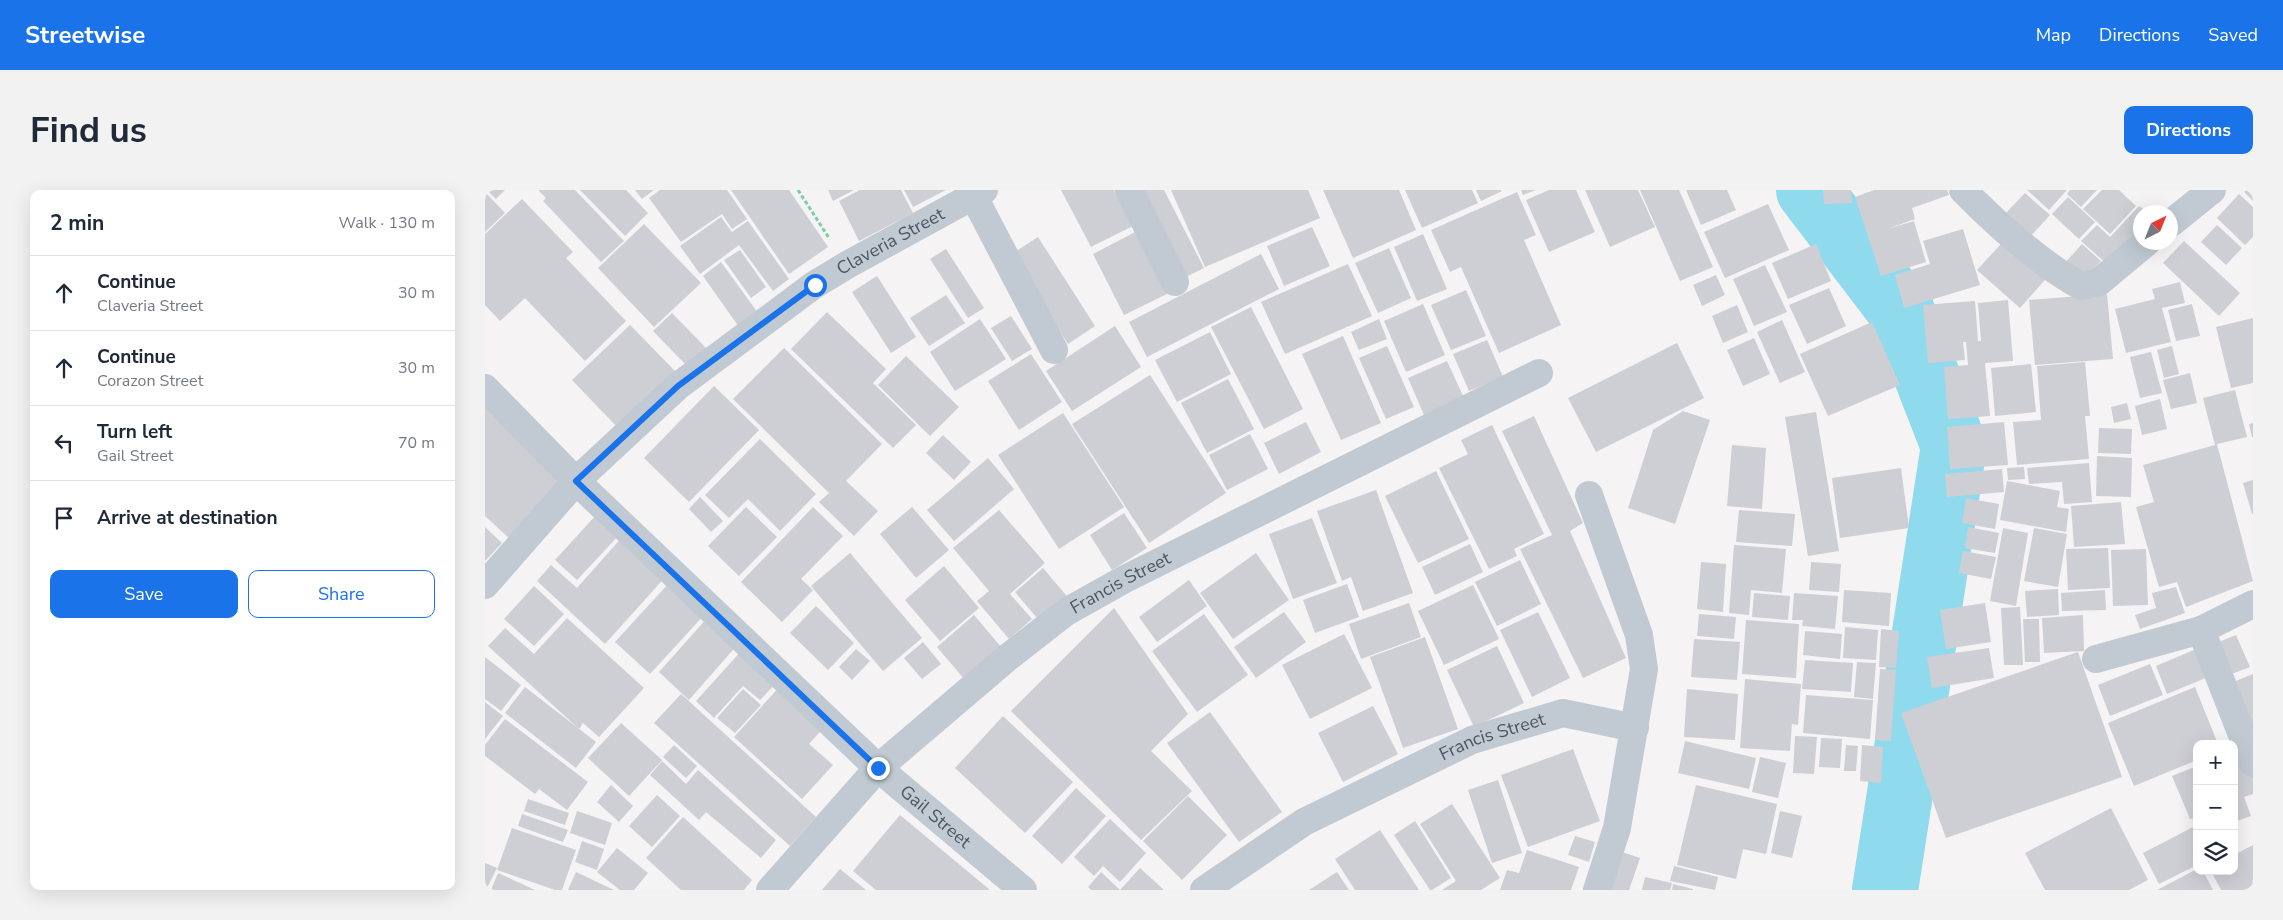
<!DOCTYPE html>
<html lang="en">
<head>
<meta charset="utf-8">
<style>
	body { margin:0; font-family:"Nunito Sans",sans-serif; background:#f2f2f3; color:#1f2937 }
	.controls { position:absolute; right:15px; bottom:15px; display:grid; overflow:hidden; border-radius:10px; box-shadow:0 5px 20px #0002 }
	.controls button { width:45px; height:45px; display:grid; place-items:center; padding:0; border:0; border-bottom:1px solid #e0e1e3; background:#fff; color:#1f2937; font:25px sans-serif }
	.compass { position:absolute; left:1648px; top:15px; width:45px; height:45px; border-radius:50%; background:#fff; box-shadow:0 5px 20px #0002; rotate:43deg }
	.stop { position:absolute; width:15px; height:15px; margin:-11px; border:4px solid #1a73e8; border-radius:50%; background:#fff }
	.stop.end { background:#1a73e8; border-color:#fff; box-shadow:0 1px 5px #0008 }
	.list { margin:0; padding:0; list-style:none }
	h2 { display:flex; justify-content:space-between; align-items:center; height:65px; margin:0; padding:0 20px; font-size:21px }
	h2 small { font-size:16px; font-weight:400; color:#747a83 }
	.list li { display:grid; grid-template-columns:32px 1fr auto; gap:15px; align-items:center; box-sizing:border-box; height:75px; padding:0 20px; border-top:1px solid #e0e1e3 }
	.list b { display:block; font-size:19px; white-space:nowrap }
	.list p { margin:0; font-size:16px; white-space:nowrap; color:#747a83 }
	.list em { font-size:16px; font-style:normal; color:#747a83 }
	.actions { display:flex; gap:10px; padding:15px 20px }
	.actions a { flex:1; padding:11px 0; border:1px solid #1a73e8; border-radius:10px; text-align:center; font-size:18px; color:#1a73e8 }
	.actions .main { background:#1a73e8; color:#fff }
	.icon { flex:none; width:28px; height:28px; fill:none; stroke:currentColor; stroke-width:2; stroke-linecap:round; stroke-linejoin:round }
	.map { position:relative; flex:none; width:1768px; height:700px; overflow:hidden; border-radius:10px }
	header { display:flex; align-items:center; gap:30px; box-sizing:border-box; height:70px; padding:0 25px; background:#1a73e8; color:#fff }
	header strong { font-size:24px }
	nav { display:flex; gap:28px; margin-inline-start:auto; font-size:18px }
	.intro { display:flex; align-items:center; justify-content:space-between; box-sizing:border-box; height:120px; padding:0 30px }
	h1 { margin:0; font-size:35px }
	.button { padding:12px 22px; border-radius:10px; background:#1a73e8; color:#fff; font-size:18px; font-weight:700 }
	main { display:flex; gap:30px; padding:0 30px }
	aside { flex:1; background:#fff; border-radius:10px; box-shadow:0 5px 20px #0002 }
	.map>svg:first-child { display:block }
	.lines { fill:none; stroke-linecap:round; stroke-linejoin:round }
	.river { stroke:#90daee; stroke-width:66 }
	.building { fill:#cdcfd5 }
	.path { stroke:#7ad0a6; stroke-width:3; stroke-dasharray:4 2.5; stroke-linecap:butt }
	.minor { stroke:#c1cad2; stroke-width:28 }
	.route { stroke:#1a73e8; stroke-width:6 }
	.labels { text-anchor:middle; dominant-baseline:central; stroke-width:4.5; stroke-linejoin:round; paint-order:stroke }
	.street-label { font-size:18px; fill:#4a5661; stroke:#fff }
</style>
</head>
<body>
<header>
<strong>Streetwise</strong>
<nav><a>Map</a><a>Directions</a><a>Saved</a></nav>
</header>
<div class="intro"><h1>Find us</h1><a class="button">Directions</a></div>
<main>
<aside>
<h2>2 min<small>Walk · 130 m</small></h2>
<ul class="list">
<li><svg class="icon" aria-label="ahead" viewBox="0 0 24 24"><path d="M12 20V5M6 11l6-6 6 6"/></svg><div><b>Continue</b><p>Claveria Street</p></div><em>30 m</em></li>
<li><svg class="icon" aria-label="ahead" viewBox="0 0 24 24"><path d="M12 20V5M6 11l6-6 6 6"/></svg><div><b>Continue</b><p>Corazon Street</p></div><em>30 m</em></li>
<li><svg class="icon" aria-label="left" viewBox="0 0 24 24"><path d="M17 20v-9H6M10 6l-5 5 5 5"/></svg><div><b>Turn left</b><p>Gail Street</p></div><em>70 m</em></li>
<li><svg class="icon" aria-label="arrive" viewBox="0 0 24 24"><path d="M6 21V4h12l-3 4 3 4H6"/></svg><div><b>Arrive at destination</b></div></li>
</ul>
<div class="actions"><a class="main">Save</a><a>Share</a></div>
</aside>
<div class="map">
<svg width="1768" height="700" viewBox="0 0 1768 700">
	<rect width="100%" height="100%" fill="#f5f3f3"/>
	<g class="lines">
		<path class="river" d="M1324,0L1417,122L1469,256L1400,700"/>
	</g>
	<g class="building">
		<path d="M2,0H20L11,9Z"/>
		<path d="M53,0H90L139,51L116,72L58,11L61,8Z"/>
		<path d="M95,0H141L163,23L140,46Z"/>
		<path d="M150,0H169L157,9Z"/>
		<path d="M175,0H242L262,29L247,39L237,24L196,52L164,8Z"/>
		<path d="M246,0H304L343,57L304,84Z"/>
		<path d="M343,0H369L348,11Z"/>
		<path d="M375,0H416L428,23L374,51L354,11Z"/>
		<path d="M419,0H461L428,17Z"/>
		<path d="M576,0H629L648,36L606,57Z"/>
		<path d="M647,0H679L719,78L699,88Z"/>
		<path d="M686,0H823L835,28L720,77Z"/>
		<path d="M838,0H914L931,40L868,68Z"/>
		<path d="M920,0H987L993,13L937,38Z"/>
		<path d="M991,0H1016L1017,1L996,11Z"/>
		<path d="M1036,0H1051L1038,5Z"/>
		<path d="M1064,0H1091L1110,42L1064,62L1041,10Z"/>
		<path d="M1100,0H1153L1170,37L1125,57Z"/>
		<path d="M1155,0H1194L1228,77L1195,91Z"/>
		<path d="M1201,0H1242L1251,20L1216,35Z"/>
		<path d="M1338,0H1366L1367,13L1339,14Z"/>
		<path d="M1389,0H1462L1464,5L1427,18L1430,29L1402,39L1429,31L1441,72L1396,86L1370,7Z"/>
		<path d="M1542,0H1582L1564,20Z"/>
		<path d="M1585,0H1612L1596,17L1582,4Z"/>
		<path d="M1617,0H1634L1651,16L1625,44L1598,19Z"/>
		<path d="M1761,0H1768V11L1759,2Z"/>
		<path d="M0,2L20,23L0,42Z"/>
		<path d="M1032,2L1051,45L1039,50L1076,135L1014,163L976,77L965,82L946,40Z"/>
		<path d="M1540,3L1565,25L1543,49L1518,26Z"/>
		<path d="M1754,4L1768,17V47L1760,55L1732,28Z"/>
		<path d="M1583,7L1610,32L1594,49L1567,24Z"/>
		<path d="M37,9L88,62L81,68L141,131L100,171L40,108L15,131L0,115V44Z"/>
		<path d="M1283,14L1304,60L1240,88L1219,42Z"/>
		<path d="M1654,16L1662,22H1656V39L1623,75L1596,51L1612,35L1625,47Z"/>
		<path d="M236,27L247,42L263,31L304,89L288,101L254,55L215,84L195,56Z"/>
		<path d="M159,34L216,93L169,137L113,78Z"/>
		<path d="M1732,35L1757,58L1741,75L1716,52Z"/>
		<path d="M827,37L845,76L799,96L782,56Z"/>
		<path d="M656,39L688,101L639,125L608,64Z"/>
		<path d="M1478,39L1495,95L1419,118L1410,85L1445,74L1438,51Z"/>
		<path d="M938,44L962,99L932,111L909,57Z"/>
		<path d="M1525,44L1567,82L1535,118L1492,80Z"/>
		<path d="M553,47L610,136L583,154L525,65Z"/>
		<path d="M1699,51L1755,103L1734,126L1678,73Z"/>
		<path d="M1331,54L1346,91L1303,109L1287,73Z"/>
		<path d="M1597,54L1616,71L1597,91L1578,75Z"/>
		<path d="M904,58L926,108L893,123L870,73Z"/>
		<path d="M461,59L499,118L483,128L445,69Z"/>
		<path d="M255,60L281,97L266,108L239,70Z"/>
		<path d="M776,64L794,99L662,167L644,132Z"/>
		<path d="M236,72L273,123L254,137L218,86Z"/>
		<path d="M863,74L887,126L800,164L776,112Z"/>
		<path d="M1280,75L1302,122L1269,136L1248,89Z"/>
		<path d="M1231,85L1240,105L1217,116L1208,95Z"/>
		<path d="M392,86L431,147L406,163L367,102Z"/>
		<path d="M1695,92L1700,113L1677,118L1686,152L1641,163L1630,119L1670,109L1667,99Z"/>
		<path d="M1344,98L1361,136L1322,154L1304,115Z"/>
		<path d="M981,100L1001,146L966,160L946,115Z"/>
		<path d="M1622,104L1628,169L1550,175L1544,110Z"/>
		<path d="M461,105L480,133L444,156L425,128Z"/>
		<path d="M1523,110L1528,171L1500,173L1505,226L1463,229L1459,177L1483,175L1481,152H1478L1480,170L1443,173L1438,115L1490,111L1493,151H1496L1493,113Z"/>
		<path d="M938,114L960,165L921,182L899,131Z"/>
		<path d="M1707,114L1715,146L1691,151L1683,120Z"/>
		<path d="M1252,115L1263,142L1238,153L1227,126Z"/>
		<path d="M766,117L818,219L779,239L726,137Z"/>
		<path d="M342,122L401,179L388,193L431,235L408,258L306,159Z"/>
		<path d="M187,123L221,158L202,176L168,141Z"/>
		<path d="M526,126L547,159L527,171L506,138Z"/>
		<path d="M1768,128V193L1746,198L1731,137Z"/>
		<path d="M495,129L521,169L470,201L445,162Z"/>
		<path d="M894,129L902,149L874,160L866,142Z"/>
		<path d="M1297,130L1320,182L1295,193L1272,142Z"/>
		<path d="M1387,132L1415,195L1343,226L1315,164Z"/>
		<path d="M145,135L191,182L133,238L87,190Z"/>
		<path d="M630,136L656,177L587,221L561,181Z"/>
		<path d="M725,142L746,184L692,212L670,170Z"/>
		<path d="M858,146L896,233L856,250L817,164Z"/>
		<path d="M1269,148L1285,184L1258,196L1242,160Z"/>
		<path d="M1002,150L1018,187L984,201L968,164Z"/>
		<path d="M1192,153L1219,208L1111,262L1083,208Z"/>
		<path d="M902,156L929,217L901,229L874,168Z"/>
		<path d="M1687,156L1694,184L1679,188L1672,160Z"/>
		<path d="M299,158L397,254L361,291L393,321L369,346L334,312L344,303L248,209Z"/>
		<path d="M1666,162L1677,203L1655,208L1645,167Z"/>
		<path d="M546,164L577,212L534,240L503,191Z"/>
		<path d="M421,166L474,217L445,246L393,195Z"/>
		<path d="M962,171L979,208L939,225L923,188Z"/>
		<path d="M1600,172L1605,226H1600L1604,269L1532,275L1528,232L1556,230L1552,176Z"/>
		<path d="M1546,174L1551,222L1510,226L1506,178Z"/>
		<path d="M1705,183L1712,213L1686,219L1678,190Z"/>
		<path d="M665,185L741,303L664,353L587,234Z"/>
		<path d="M743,189L769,239L722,263L696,213Z"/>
		<path d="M229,196L274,240L204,312L159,268Z"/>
		<path d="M1750,200L1762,247L1732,254L1768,391L1701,417L1692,392L1674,397L1651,317L1669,312L1658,275L1730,255L1718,208Z"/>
		<path d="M1675,209L1682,239L1657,245L1650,216Z"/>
		<path d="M1642,213L1646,229L1629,233L1626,217Z"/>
		<path d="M0,215L80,290L25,349L0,326Z"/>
		<path d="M1198,221L1225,230L1190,334L1143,318L1168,240Z"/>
		<path d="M1331,222L1354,361L1323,366L1300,227Z"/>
		<path d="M578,223L639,317L574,359L513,265Z"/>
		<path d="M1049,226L1098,333L1085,341L1141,468L1098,488L1035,359L1067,345L1017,241Z"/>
		<path d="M821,232L836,262L794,284L779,253Z"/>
		<path d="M1519,232L1523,275L1465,279L1462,237Z"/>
		<path d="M1768,233V247H1767L1764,234Z"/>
		<path d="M1007,235L1059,344L1029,359L1032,366L1004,379L954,278L983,264L976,250Z"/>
		<path d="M1614,238L1647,239L1646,264L1613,263Z"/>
		<path d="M765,244L783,279L742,300L724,265Z"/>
		<path d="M458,245L486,272L469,290L441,263Z"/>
		<path d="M275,249L331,304L295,341L263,309L244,328L220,305Z"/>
		<path d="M1247,255L1281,258L1277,319L1242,316Z"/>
		<path d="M1612,266L1647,268L1646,307L1611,306Z"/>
		<path d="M503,268L529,299L469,351L442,320Z"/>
		<path d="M1604,273L1607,312L1579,314L1577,292L1544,294L1542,278Z"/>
		<path d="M1539,277L1540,289L1523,290L1522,278Z"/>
		<path d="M1416,278L1424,338L1355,348L1347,288Z"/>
		<path d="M1517,279L1519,302L1462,307L1460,284Z"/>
		<path d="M951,281L984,349L933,373L900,306Z"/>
		<path d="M1768,290V324H1767L1758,293Z"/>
		<path d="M1522,291L1575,301L1572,317L1584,319L1581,342L1515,330Z"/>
		<path d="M891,300L928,403L878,421L866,387L857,391L832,321Z"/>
		<path d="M215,307L238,331L226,342L204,319Z"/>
		<path d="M1481,308L1514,314L1510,339L1477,333Z"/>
		<path d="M1636,312L1640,354L1589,357L1586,316Z"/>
		<path d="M261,317L292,347L254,386L223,356Z"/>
		<path d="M328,317L358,346L316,389L328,400L297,432L256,392Z"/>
		<path d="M427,317L464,360L431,388L395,344Z"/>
		<path d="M514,320L560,373L525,404L547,429L524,449L492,411L504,401L468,358Z"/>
		<path d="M1254,320L1310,324L1307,356L1251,352Z"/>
		<path d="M113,323L136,343L92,390L70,370Z"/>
		<path d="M639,323L662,358L627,380L605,345Z"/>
		<path d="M827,328L852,393L808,409L784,344Z"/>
		<path d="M0,337L17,353L0,371Z"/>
		<path d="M1483,337L1514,343L1510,363L1480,358Z"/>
		<path d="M1518,338L1543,343L1531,416L1505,411Z"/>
		<path d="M1549,338L1582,344L1573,397L1539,391Z"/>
		<path d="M139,345L183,384L120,454L52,391L66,375L92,398Z"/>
		<path d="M985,354L998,382L950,405L937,377Z"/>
		<path d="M1249,355L1301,359L1297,403L1266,400L1264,425L1244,423Z"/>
		<path d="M1623,358L1625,398L1583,400L1581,359Z"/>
		<path d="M1661,359L1663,415L1628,416L1626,360Z"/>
		<path d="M1478,361L1511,367L1506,389L1474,383Z"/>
		<path d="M365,363L437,448L398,481L326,396Z"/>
		<path d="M771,363L804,410L748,449L715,403Z"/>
		<path d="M1035,370L1056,414L1012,436L990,392Z"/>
		<path d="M1216,372L1241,374L1238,422L1212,419Z"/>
		<path d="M1326,372L1356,374L1354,402L1324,400Z"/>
		<path d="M459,376L494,418L455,451L420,410Z"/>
		<path d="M558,378L586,411L558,435L530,402Z"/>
		<path d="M704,390L722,416L672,452L654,427Z"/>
		<path d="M185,392L220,424L165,484L130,452Z"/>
		<path d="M862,394L874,427L830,443L818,410Z"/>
		<path d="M988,395L1014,449L959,475L933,421Z"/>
		<path d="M49,396L79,424L49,456L19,429Z"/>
		<path d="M1691,397L1700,423L1655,439L1650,425L1671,418L1667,403Z"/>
		<path d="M1573,399L1574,425L1542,427L1540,401Z"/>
		<path d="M1359,400L1406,403L1404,436L1357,432Z"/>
		<path d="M1620,400L1621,420L1577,421L1576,403Z"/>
		<path d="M1269,403L1305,406L1303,430L1267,427Z"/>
		<path d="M1309,403L1353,406L1350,439L1317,436L1318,430H1307Z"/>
		<path d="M924,413L936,447L876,469L864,434Z"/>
		<path d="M1500,413L1506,452L1461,459L1455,420Z"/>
		<path d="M331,416L369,453L343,480L305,443Z"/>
		<path d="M1535,417L1538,475H1519L1516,418Z"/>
		<path d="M629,418L703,524L666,561L707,601L656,650L526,521Z"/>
		<path d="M799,422L821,452L771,488L749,457Z"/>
		<path d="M1053,422L1085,488L1047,507L1015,440Z"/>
		<path d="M719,424L763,485L712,522L667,461Z"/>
		<path d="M1214,424L1251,427L1249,449L1212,446Z"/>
		<path d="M489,425L522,464L485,496L452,457Z"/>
		<path d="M1598,425L1599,461L1559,463L1557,428Z"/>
		<path d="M224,426L254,453L204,510L174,482Z"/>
		<path d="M82,428L159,498L114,547L98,533L94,539L3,456L20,438L49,464Z"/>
		<path d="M1538,429H1554L1555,472H1540Z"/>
		<path d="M1261,430L1314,434L1311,488L1257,484Z"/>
		<path d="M1360,437L1393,440L1391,470L1358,468Z"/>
		<path d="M1396,439L1414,441L1411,478L1394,477Z"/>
		<path d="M1320,441L1357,444L1355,469L1318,465Z"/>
		<path d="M859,444L887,498L825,529L797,475Z"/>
		<path d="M1751,445L1765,477L1744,485L1731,453Z"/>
		<path d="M940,447L973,539L918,558L885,467Z"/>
		<path d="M1209,449L1255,452L1252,490L1206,487Z"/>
		<path d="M438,452L456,474L437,489L419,468Z"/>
		<path d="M1012,456L1039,513L989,537L962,480Z"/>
		<path d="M259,458L294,490L275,510L258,496L229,528L211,511Z"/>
		<path d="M1504,458L1509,488L1447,498L1442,467Z"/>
		<path d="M371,459L385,471L367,490L354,477Z"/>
		<path d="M1711,459L1723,487L1682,504L1671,476Z"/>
		<path d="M1593,462L1637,587L1461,648L1416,523Z"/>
		<path d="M0,467L36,495L16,521L0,509Z"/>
		<path d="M1320,470L1368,473L1366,502L1317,499Z"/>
		<path d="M1372,472L1391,473L1388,509L1369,507Z"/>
		<path d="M1665,474L1678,505L1625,526L1613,495Z"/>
		<path d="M1395,479L1411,480L1406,551L1390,550Z"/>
		<path d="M1768,484V547L1741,495Z"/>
		<path d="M1260,489L1316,494L1313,535L1307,534L1305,561L1255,558Z"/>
		<path d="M297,494L342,534L324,554L348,575L317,609L249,547Z"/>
		<path d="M40,497L111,552L91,578L20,523Z"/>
		<path d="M1710,497L1733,554H1712V570L1649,596L1623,533Z"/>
		<path d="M258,499L276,515L250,543L232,528Z"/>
		<path d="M1202,499L1253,504L1250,550L1199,547Z"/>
		<path d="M196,504L331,627L305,656L169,533Z"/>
		<path d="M1321,505L1388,510L1385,549L1318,543Z"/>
		<path d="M0,512L18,526L0,549Z"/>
		<path d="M888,516L913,564L858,592L833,543Z"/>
		<path d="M725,522L797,622L754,652L682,553Z"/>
		<path d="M518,526L588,592L540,643L470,578Z"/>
		<path d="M20,529L103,592L82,620L54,599L50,604L0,566V555Z"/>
		<path d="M136,533L177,570L144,606L103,568Z"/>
		<path d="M1310,546L1332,547L1329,584L1308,583Z"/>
		<path d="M1336,548L1357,549L1355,578L1334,577Z"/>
		<path d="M1200,551L1271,568L1264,599L1193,583Z"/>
		<path d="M189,555L212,576L201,588L178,567Z"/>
		<path d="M1361,555L1373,556L1371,581H1359Z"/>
		<path d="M1377,555L1398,557L1396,593L1375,591Z"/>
		<path d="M1088,559L1115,631L1043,657L1016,585Z"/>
		<path d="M1749,561L1768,584V604L1759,607L1766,626L1749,632Z"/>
		<path d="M1275,567L1301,573L1293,608L1267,602Z"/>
		<path d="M177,571L201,594L213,580L291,650L276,668L221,622L214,630L165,585Z"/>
		<path d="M1712,576V627L1705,629L1687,586Z"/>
		<path d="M1013,590L1037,663L1007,673L983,600Z"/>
		<path d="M126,595L148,616L134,632L112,612Z"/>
		<path d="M1211,595L1292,614L1281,664L1258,659L1251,689L1192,675Z"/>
		<path d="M591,598L621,626L577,674L547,646Z"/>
		<path d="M172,605L195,626L167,657L144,636Z"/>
		<path d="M703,606L742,645L697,690L658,651Z"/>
		<path d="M43,609L84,623L80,635L39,621Z"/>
		<path d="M967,614L1015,688L996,700H957L971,691L935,634Z"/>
		<path d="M1626,618L1663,690L1644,700H1560L1540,663Z"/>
		<path d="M92,621L127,633L120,655L85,643Z"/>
		<path d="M1295,621L1317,626L1307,668L1286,663Z"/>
		<path d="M37,624L83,640L78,652L33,636Z"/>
		<path d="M415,625L505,700H391L368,681Z"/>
		<path d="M198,627L267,690L259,700H196L161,668Z"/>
		<path d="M625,629L661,663L635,692L618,676L609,686L589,667Z"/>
		<path d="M930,631L966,688L947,700H945L909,645Z"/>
		<path d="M1712,635V675L1674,694L1658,663Z"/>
		<path d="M27,638L91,660L77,700H70L12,680Z"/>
		<path d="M895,640L934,700H870L850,669Z"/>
		<path d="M1090,646L1110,652L1104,672L1083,665Z"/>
		<path d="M97,651L119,659L112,680L90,672Z"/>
		<path d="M1768,655V696L1761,700H1736L1726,681H1749V665Z"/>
		<path d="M132,658L163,683L149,700H135L112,682Z"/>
		<path d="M1128,659L1155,668L1144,700H1114Z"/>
		<path d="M1042,660L1094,677L1086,700H1015L1022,680L1034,683Z"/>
		<path d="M0,673L12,678L1,700H0Z"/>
		<path d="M1189,676L1233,687L1230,700L1185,691Z"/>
		<path d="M655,678L679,700H606L603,697L616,682L635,700Z"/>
		<path d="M355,679L381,700H337Z"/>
		<path d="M1712,679V681H1718L1728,700H1672Z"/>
		<path d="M91,682L129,700H83Z"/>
		<path d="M852,682L864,700H824Z"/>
		<path d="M13,683L50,700H6Z"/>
		<path d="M1160,687L1187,693L1185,700H1157Z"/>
		<path d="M1188,694L1208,699V700H1187Z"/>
	</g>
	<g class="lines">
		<path class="path" d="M313,0L344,48"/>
		<g class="minor">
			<path d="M644,0L690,92"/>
			<path d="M1478,0C1509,32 1557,75 1596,96L1614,92L1662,52"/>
			<path d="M488,5L569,160"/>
			<path d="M1686,33L1727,0"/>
			<path id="s1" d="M0,198L91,291L393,578L538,700"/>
			<path d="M1104,305L1154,445L1159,479L1132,638L1112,700"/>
			<path id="s2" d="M0,395L91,291L193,196L329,95L362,75L499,0"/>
			<path d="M1716,440L1768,573"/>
			<path d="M1611,469L1716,440L1768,414"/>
			<path id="s3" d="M285,700L393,578L522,468L581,422L640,389L1054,183"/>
			<path id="s4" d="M719,700L819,632L987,550L1078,523L1150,538"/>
		</g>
	</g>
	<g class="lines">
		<path class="route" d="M330,95L193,196L91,291L393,578"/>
	</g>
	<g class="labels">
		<g class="street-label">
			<text stroke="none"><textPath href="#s2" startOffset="535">Claveria Street</textPath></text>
			<text stroke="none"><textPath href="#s3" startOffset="469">Francis Street</textPath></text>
			<text stroke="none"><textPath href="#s4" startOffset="328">Francis Street</textPath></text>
			<text stroke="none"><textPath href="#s1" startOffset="622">Gail Street</textPath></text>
		</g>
	</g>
</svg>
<div class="controls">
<button>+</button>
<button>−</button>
<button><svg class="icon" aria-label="layers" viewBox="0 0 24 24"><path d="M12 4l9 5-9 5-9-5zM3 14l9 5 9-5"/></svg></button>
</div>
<svg class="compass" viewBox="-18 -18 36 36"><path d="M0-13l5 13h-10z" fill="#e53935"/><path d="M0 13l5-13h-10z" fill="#747a83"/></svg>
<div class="stop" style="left:330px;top:95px"></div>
<div class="stop end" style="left:393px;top:578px"></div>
</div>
</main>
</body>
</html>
